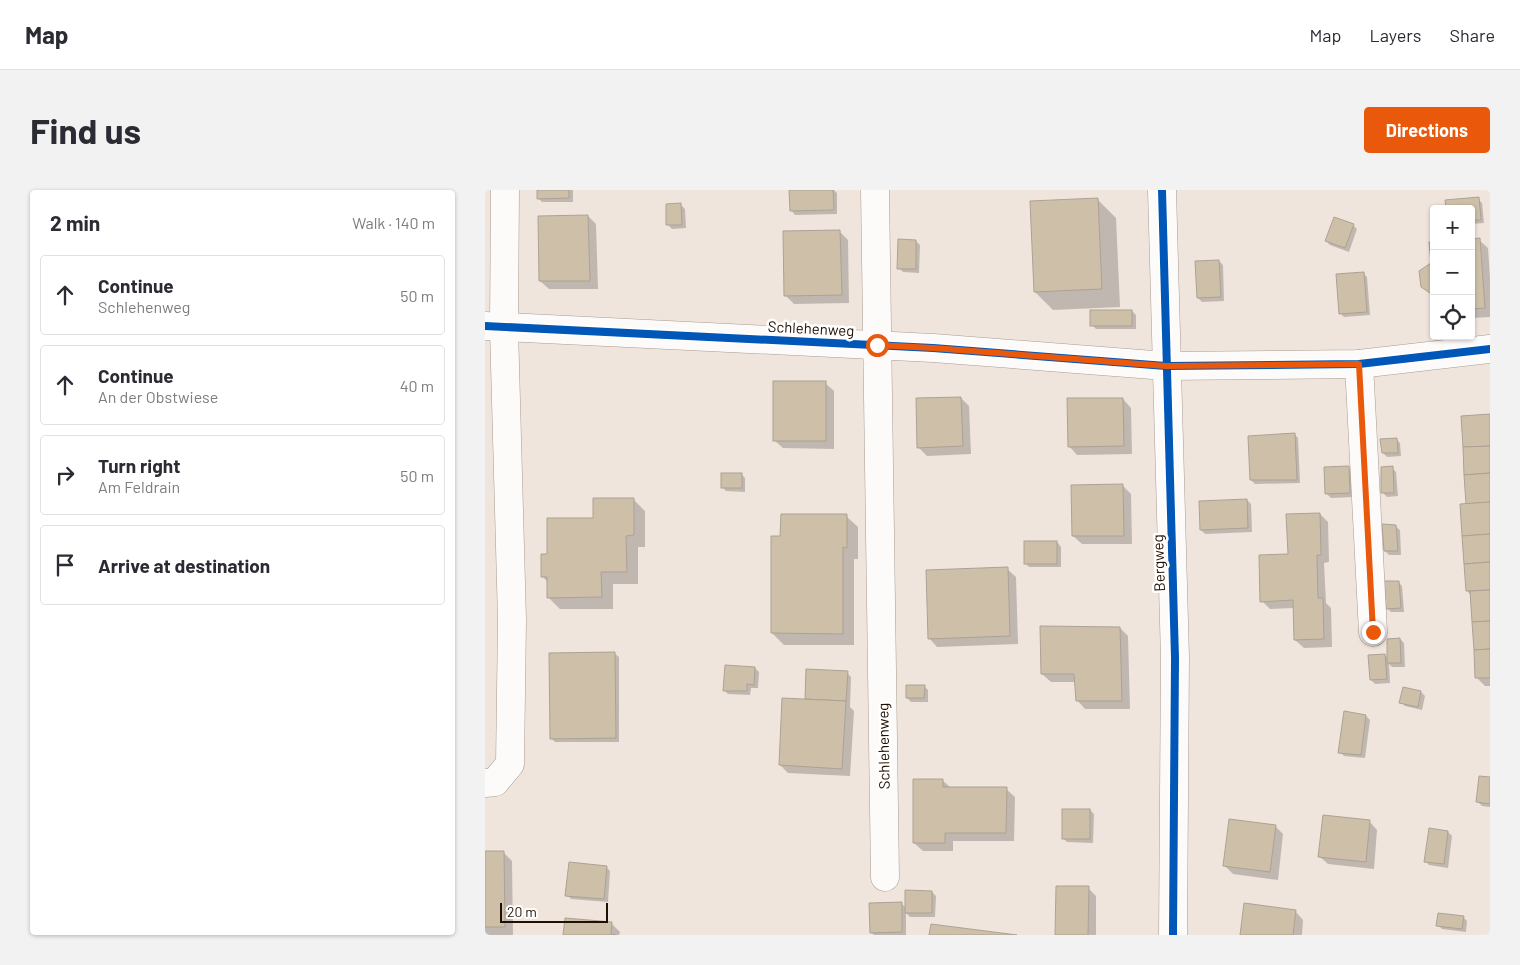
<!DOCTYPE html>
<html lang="en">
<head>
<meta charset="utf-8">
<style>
	body { margin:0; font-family:Barlow,sans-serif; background:#f2f2f3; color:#2b2b33 }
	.controls { position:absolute; right:15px; top:15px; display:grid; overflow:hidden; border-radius:5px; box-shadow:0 1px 4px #0004 }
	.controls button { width:45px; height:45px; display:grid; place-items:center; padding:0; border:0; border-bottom:1px solid #e1e1e2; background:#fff; color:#2b2b33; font:25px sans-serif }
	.scale { position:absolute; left:15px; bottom:12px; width:108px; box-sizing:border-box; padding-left:5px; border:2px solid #211002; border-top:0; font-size:14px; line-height:18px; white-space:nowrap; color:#211002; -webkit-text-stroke:4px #fff; paint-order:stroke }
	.stop { position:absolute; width:15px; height:15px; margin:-11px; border:4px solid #ea580c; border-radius:50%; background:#fff }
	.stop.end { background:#ea580c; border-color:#fff; box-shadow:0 1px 5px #0008 }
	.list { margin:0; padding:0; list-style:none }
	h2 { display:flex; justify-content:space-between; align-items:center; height:65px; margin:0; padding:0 20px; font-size:21px }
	h2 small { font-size:16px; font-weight:400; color:#7c7c81 }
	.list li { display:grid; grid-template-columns:32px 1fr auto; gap:15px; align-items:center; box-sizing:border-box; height:80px; margin:0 10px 10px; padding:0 10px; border:1px solid #e1e1e2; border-radius:5px }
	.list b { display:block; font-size:19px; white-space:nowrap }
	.list p { margin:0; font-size:16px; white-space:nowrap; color:#7c7c81 }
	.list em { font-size:16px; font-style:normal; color:#7c7c81 }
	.icon { flex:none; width:28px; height:28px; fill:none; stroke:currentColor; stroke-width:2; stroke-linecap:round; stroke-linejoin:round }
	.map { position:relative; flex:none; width:1005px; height:745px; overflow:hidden; border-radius:5px }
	header { display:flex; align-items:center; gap:30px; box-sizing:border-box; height:70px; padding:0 25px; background:#fff; border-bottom:1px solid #e1e1e2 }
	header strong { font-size:24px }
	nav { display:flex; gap:28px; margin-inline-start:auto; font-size:18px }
	.intro { display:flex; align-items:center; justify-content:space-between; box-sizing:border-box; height:120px; padding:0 30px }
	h1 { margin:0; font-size:35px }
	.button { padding:12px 22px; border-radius:5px; background:#ea580c; color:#fff; font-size:18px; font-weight:700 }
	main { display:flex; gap:30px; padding:0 30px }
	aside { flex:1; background:#fff; border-radius:5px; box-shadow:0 1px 4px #0004 }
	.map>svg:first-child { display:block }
	.shadow { fill:#0003 }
	.building { fill:#cec0a8; stroke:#aca294 }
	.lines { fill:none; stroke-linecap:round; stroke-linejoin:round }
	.minor-casing { stroke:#a89b90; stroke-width:29 }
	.minor { stroke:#fdfbfa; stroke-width:28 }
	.cycleway-casing { stroke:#fff; stroke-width:11 }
	.cycleway { stroke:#0057b8; stroke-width:8 }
	.route { stroke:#ea580c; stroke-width:6 }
	.labels { text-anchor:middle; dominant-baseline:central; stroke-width:5; stroke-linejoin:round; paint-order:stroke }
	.street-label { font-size:15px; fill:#211002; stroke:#fff }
</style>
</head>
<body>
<header>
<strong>Map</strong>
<nav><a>Map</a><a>Layers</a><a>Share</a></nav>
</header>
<div class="intro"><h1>Find us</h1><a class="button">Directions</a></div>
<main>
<aside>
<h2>2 min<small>Walk · 140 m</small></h2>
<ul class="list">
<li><svg class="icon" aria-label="ahead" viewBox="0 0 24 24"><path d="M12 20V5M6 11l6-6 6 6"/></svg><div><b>Continue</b><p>Schlehenweg</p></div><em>50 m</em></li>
<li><svg class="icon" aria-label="ahead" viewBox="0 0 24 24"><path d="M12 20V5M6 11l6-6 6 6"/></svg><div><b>Continue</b><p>An der Obstwiese</p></div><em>40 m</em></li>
<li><svg class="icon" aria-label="right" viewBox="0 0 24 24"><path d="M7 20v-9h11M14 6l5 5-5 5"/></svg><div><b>Turn right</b><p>Am Feldrain</p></div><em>50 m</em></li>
<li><svg class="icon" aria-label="arrive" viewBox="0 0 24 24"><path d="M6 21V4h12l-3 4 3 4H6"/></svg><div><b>Arrive at destination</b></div></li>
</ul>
</aside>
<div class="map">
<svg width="1005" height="745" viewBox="0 0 1005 745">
	<rect width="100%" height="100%" fill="#f0e5dc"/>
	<g class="shadow">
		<path d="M53,0H88V12H57L53,8Z"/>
		<path d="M303,0H349L352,3V24L310,25L306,20L305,0Z"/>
		<path d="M993,9L997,13L999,33L986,34V19Z"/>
		<path d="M613,10L631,28L635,117L568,120L550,102Z"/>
		<path d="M196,15L200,19L201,38L187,39L183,35Z"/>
		<path d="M103,26L111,34L113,99H64L55,91Z"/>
		<path d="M868,35L872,39L864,62L845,55L841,51Z"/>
		<path d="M354,41L363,50L364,113L309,114L300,105Z"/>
		<path d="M986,50H994L1003,58L1005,88V127L986,128Z"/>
		<path d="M431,51L435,55L434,83L418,82L414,78Z"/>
		<path d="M734,71L738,75L739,111L717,112L713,108Z"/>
		<path d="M878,83L882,87L885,125L859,127L855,123Z"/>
		<path d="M647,121L651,125V139H611L607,135Z"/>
		<path d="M340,193L349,201V259L298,258L289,250Z"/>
		<path d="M476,208L484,216L486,264L442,266L433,257Z"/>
		<path d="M638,209L646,218L647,264L592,265L584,256Z"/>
		<path d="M1005,225V496H1000L992,488L987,406L982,401V315Z"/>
		<path d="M809,244L813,248L815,293L770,294L766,290Z"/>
		<path d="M911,249L915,253L916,266L902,267L898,263Z"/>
		<path d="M863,277L867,281L869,307L846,308L842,304Z"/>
		<path d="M907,278L911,282L913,306L902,307L898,303Z"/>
		<path d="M256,284L260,288V302L241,301L237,297Z"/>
		<path d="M638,296L646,304L647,354H597L588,346Z"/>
		<path d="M148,309L160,321V357H153V394H128V419H75L63,407V392L57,386L63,365L110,329Z"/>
		<path d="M762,310L766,314L767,342L720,344L716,340Z"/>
		<path d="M835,324L843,332L844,372L839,373L841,413L846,418L847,457L819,458L810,450L809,418L785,419L777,411L804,365Z"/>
		<path d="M361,326L373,337V369H369V455H299L287,443L297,347Z"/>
		<path d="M910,336L915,340L916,365H904L900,361Z"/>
		<path d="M572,352L576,357V377H544L540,373Z"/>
		<path d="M522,379L531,387L533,454L452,457L444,448Z"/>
		<path d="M913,392L917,396L919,422H906L902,418Z"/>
		<path d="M635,438L643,446L645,519H600L592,510L591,492H566L557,484Z"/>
		<path d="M915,449L919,453L920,477H907L904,474L905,493L890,494L886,490L900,465L903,468Z"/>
		<path d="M129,463L134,467V552H70L66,548Z"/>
		<path d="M270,478L274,482L273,498H266L265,505L243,504L239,500Z"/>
		<path d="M362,483L366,487L365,517L369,521L365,586L303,583L295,575L323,511L321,508Z"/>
		<path d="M439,496L443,500V512H426L422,508Z"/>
		<path d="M936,502L940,506L937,520L920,516L916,512Z"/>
		<path d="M881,526L885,530L880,568L859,566L855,562Z"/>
		<path d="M1005,589V617L997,616L993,612Z"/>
		<path d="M457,590L466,598L521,599L530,607L529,651H468V661H438L429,653Z"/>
		<path d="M605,620L609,624L608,653L582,652L578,648Z"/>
		<path d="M884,631L892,640L889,679L843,674L834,666Z"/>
		<path d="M790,636L798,644L793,690L748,684L740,676Z"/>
		<path d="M963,642L967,646L963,678L944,675L940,671Z"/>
		<path d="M18,662L27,671L28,745H0V663Z"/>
		<path d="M121,677L125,681L123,712L86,709L82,705Z"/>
		<path d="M603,698L611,706V745H572Z"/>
		<path d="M447,702L451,706L450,727H425L421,723V745H389L386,742L417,714L421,718Z"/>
		<path d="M810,721L818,730L817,745H756Z"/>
		<path d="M978,727L982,731L981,742L957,739L953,735Z"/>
		<path d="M126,733L135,742L134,745H80Z"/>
	</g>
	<g class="building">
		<path d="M52,0H84V8L52,9Z"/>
		<path d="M304,0H348L349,20L305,21Z"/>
		<path d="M994,7L996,30H986V19H961L960,10Z"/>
		<path d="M613,8L617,99L549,102L545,11Z"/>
		<path d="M196,13L197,35H181V14Z"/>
		<path d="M103,25L105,91H54L53,26Z"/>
		<path d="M849,27L869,34L860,58L840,51Z"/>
		<path d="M355,40L357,105L299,106L298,41Z"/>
		<path d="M995,48L1000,118L986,119V49Z"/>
		<path d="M413,49L431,50V79H412Z"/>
		<path d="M944,52H949V114L948,105L936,97L934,81L946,73Z"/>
		<path d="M734,70L736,107L712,108L710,71Z"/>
		<path d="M879,82L882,122L854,124L851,84Z"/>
		<rect x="605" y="120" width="42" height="16"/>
		<rect x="288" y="191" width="53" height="60"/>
		<path d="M476,207L478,256L432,258L431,208Z"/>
		<path d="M582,208H638L639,256L583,257Z"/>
		<path d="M1005,224V256L978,257L976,226Z"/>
		<path d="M810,243L812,290H765L763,246Z"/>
		<path d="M912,248L913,263H897L895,249Z"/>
		<path d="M1005,256V283L979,285L978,257Z"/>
		<path d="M864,276L865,303L840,304L839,277Z"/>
		<path d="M908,276L909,303H896V277Z"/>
		<rect x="236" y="283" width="21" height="15"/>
		<path d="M1005,283V312L981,314L979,285Z"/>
		<path d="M638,294L639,346H587L586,295Z"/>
		<path d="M108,308H149V345L141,346L142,382H116L117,407L62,408V387H56V364H62V328H108Z"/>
		<path d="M762,309L763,338L715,340L714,311Z"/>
		<path d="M1005,312V344L977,346L975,314Z"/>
		<path d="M835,323L836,365H832L833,408H838L839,449L809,450L808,410L775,412L774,365L803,364L801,324Z"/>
		<path d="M296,324H362V358L358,357V444L286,443V346H295Z"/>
		<path d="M897,334L911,335L913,361H899Z"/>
		<path d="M1005,344V372L979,374L977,346Z"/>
		<rect x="539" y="351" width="33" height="23"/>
		<path d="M1005,372V400L981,401L979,374Z"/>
		<path d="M523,377L525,446L443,449L441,380Z"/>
		<path d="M899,391H914L916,418L901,419Z"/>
		<path d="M1005,400V431L987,432L985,401Z"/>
		<path d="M1005,431V459L989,460L987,432Z"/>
		<path d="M555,436L635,437L637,511H591L589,484H556Z"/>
		<path d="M915,448L916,473H902V449Z"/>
		<path d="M1005,459V488H990L989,460Z"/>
		<path d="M130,462L131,548L65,549L64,463Z"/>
		<path d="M900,464L902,489L885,490L883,465Z"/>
		<path d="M240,475L270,477L269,495L262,494V501H238Z"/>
		<path d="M321,479L363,481L361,511L320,509Z"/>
		<path d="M421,495H440L439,508H421Z"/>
		<path d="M918,497L936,501L933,517L914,513Z"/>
		<path d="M297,508L361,511L357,579L294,575Z"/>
		<path d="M859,521L881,525L876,565L853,563Z"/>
		<path d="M994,586L1005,587V614L991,612Z"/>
		<path d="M428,589H458V597H522L521,643H460V653H428Z"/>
		<rect x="577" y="619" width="28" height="30"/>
		<path d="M838,625L885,630L881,672L833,667Z"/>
		<path d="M744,629L791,635L785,682L738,676Z"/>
		<path d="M944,638L963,641L959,674L939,672Z"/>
		<path d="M0,661H19L20,737H0Z"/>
		<path d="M84,672L122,676L119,709L80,706Z"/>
		<path d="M571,696H604L603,745H570Z"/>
		<path d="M420,700L447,701V723H420Z"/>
		<path d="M417,712V742L385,743L384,713Z"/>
		<path d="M759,713L811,720L808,745H755Z"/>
		<path d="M953,723L979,726L977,739L951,736Z"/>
		<path d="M80,728L127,732L126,744L131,745H78Z"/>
		<path d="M446,734L532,745H444Z"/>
	</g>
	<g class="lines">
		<g class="minor-casing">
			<g id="minor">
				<path d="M390,0L400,687"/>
				<path d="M677,0L690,468L688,745"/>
				<path d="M0,136L448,158L681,176L874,174L1005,159"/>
				<path d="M874,174L888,442"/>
				<path d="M0,593L10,592L25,574L27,430L19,138L20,0"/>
			</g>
		</g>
		<use href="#minor" class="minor"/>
		<g class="cycleway-casing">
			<g id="cycleway">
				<path d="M677,0L690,468L688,745"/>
				<path d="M0,136L448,158L681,176L874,174L1005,159"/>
			</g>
		</g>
		<use href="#cycleway" class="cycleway"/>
	</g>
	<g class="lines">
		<path class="route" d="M392,155L448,158L681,176L874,174L888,442"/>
	</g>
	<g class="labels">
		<g class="street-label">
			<text transform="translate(326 138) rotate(3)">Schlehenweg</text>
			<text transform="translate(673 373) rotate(-92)">Bergweg</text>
			<text transform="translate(398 556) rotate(-91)">Schlehenweg</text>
		</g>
	</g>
</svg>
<div class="controls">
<button>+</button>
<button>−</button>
<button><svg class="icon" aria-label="locate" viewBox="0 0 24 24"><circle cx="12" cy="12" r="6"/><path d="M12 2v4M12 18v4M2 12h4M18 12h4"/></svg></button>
</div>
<div class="scale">20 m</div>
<div class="stop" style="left:392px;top:155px"></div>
<div class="stop end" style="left:888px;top:442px"></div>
</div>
</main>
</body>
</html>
